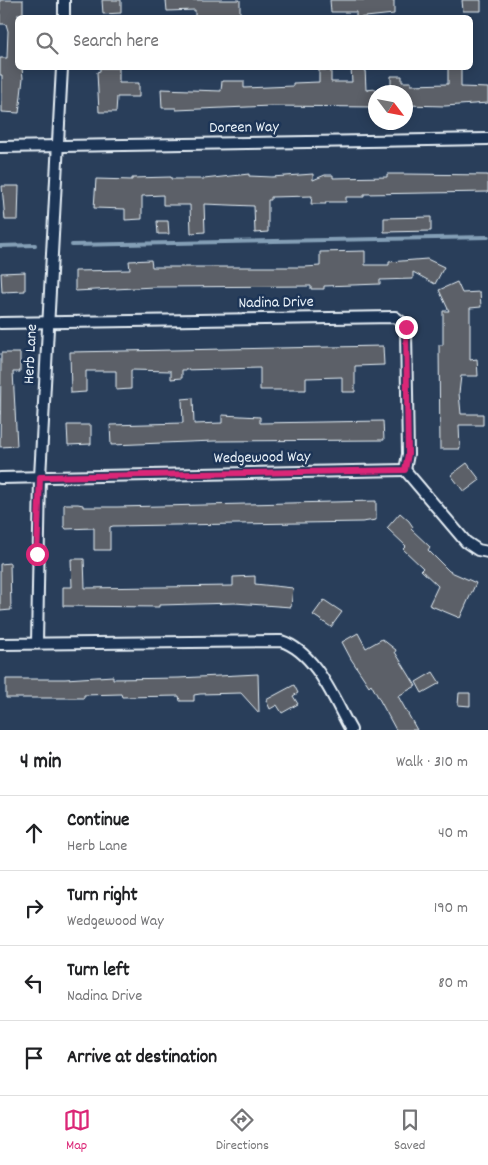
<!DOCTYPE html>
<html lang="en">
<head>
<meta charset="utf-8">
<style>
	body { margin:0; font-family:Dekko,sans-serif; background:#f2f2f2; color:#202124 }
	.compass { position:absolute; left:368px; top:85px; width:45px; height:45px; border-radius:50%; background:#fff; box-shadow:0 2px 12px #0003; rotate:122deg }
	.stop { position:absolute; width:15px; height:15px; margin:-11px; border:4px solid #db2777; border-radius:50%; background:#fff }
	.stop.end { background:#db2777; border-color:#fff; box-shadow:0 1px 5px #0008 }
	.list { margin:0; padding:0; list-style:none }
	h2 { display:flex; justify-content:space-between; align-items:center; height:65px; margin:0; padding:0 20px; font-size:21px }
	h2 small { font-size:16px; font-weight:400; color:#757577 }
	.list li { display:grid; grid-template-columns:32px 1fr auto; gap:15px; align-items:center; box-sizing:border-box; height:75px; padding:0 20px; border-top:1px solid #e0e0e0 }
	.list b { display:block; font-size:19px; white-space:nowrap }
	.list p { margin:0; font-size:16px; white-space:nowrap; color:#757577 }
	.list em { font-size:16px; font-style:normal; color:#757577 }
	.icon { flex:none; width:28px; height:28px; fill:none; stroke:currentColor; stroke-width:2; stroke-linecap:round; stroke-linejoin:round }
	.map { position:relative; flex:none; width:488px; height:730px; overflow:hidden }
	.search { position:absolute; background:#fff; box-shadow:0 2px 12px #0003; left:15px; right:15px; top:15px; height:55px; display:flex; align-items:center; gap:12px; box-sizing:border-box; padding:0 18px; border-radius:8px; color:#757577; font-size:19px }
	.sheet { height:365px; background:#fff }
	nav { display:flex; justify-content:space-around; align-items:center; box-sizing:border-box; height:70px; border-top:1px solid #e0e0e0; background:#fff; font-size:14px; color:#757577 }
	nav a { display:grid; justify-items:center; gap:2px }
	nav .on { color:#db2777 }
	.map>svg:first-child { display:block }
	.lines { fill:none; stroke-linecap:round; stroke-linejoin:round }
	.stream { stroke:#849fb6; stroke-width:4 }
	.building { fill:#5b6167; stroke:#e8f1f8 }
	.street-casing { stroke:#e8f1f8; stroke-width:14 }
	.street { stroke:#1d3557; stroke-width:10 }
	.route { stroke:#db2777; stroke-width:6 }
	.labels { text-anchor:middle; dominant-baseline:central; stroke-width:5; stroke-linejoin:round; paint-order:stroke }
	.street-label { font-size:16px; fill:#e8f1f8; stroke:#1d3557 }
</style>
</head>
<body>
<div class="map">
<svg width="488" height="730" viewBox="0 0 488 730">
	<rect width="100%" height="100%" fill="#293e5a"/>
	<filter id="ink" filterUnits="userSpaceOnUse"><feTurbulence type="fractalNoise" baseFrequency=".02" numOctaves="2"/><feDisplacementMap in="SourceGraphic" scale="10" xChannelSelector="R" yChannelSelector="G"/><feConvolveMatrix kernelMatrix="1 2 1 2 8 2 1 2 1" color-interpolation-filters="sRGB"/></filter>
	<g filter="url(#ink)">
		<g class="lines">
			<g class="stream">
				<path d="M72,245L488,237"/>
				<path d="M0,246L35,245"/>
			</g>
		</g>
		<g class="building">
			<path d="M0,0H23V13L18,14V68H22L23,78L19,113L2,112V75H0V58H7L8,31L6,24H0Z"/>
			<path d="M102,0H121V13L103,14Z"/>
			<path d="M166,0H240V18H195V10L167,11Z"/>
			<path d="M330,0H394V14L356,18V12H331Z"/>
			<path d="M462,0H481V11H463Z"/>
			<path d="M100,68H119V83H139V97H117L116,112H99L97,72L100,71Z"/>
			<path d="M351,68H365L366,90L376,89V107L271,106L176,110V108H162L161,89L221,91L222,81H244V88L293,86V83L319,82V70H331V82H352Z"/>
			<path d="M448,68H461V87L488,88V103L445,106L406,105V92H391V76H402V82H411V85L448,84Z"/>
			<path d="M249,174V176L272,177L313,174V180L325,175H333V178L387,177V174H404L488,175V192L364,194V197H346V202H325L326,204H311L312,196L271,197V200H268V232L255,233L254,206L204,204L205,232L191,233L190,205H163V195L142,196V219L125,220V209L94,208L96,179L132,180V178L171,177V179H204Z"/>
			<path d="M2,186H19L18,220H5Z"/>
			<path d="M431,217V231L384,232V218Z"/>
			<path d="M157,221H168L169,234H158Z"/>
			<path d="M365,251V265H389V262L427,259L444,267L435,284L413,272V279L380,280V284L324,286V289H311V286L154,287L75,291V271L130,270L129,261L151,260L152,267H305L320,266V252Z"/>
			<path d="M25,272V291L2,292L1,273Z"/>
			<path d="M457,282L462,293L480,292L481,307L470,308V360L477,359L478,376H461L459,393L461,414H483V425H459L460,449H440L439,345H443V311H449L439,290Z"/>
			<path d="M383,346L384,365L355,366V392H342V377L306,378V390H260V368L182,370V378L171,379V371L131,370V389L116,390V371H86V392L71,393L70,352Z"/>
			<path d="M1,353H20V372H13L17,446L0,447Z"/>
			<path d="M193,398L194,424L222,423V415L260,417V423L383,421L384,440L214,441L111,445L110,425L183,423L182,399Z"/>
			<path d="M67,425H91V444L68,445Z"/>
			<path d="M467,463L480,480L464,492L451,475Z"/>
			<path d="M376,501V520L362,522L113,526L110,527V550H94V528L66,529L64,526V504H78L83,505V507H117Z"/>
			<path d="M400,513L409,521L413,527L411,529L430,547L428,550L449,571L476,583L460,618L429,605L438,586L421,570L423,568L403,549L406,546L387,528Z"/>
			<path d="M71,559H84L85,588L233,586V577L255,576V584L293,588L291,607L235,603L159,605V607L63,606V587H72Z"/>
			<path d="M10,563L11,610L0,611V564Z"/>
			<path d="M324,600L342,612L331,627L313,615Z"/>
			<path d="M358,633L366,648L382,639L396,650L395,652L416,686L398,696L417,730H396L371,684L369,686L351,659L342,642Z"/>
			<path d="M433,672L440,683L422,693L416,682Z"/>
			<path d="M258,674L259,713L241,693L200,694L194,695V701H180L179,696L122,697L121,694L84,695V698H6V679H65L113,676V679L179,678Z"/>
			<path d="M294,685L298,693L293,696L298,704L282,713L277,705L270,709L266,700Z"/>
			<path d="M459,693H470V706L458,705Z"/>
		</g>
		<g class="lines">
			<g class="street-casing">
				<g id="street">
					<path d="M64,18V0"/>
					<path d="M0,147L488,139"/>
					<path d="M0,323L395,317L403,323L406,331L408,454L405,470"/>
					<path d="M405,470L466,542L478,550L488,552"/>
					<path d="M0,478L405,470"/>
					<path d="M37,643L40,477L62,68"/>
					<path d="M0,644L281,641C316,652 334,700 351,730"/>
				</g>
			</g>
			<use href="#street" class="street"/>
		</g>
	</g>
	<g class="lines" filter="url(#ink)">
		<path class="route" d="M37,554L40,477L405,470L408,454L406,327"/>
	</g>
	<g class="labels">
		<g class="street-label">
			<text transform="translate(244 128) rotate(-1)">Doreen Way</text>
			<text transform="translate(276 303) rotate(-1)">Nadina Drive</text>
			<text transform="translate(31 354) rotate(-87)">Herb Lane</text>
			<text transform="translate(262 458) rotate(-1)">Wedgewood Way</text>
		</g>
	</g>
</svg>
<svg class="compass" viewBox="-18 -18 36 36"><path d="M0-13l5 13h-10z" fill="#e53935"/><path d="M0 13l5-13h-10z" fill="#757577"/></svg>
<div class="stop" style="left:37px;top:554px"></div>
<div class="stop end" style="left:406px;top:327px"></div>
<div class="search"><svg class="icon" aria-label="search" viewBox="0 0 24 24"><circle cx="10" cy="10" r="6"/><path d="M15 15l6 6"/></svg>Search here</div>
</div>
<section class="sheet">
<h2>4 min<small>Walk · 310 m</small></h2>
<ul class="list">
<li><svg class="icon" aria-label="ahead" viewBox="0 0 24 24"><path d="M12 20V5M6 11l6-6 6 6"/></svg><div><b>Continue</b><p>Herb Lane</p></div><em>40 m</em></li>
<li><svg class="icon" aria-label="right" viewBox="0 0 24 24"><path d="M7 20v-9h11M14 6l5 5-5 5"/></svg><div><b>Turn right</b><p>Wedgewood Way</p></div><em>190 m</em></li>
<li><svg class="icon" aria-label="left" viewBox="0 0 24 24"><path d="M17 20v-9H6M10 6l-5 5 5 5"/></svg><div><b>Turn left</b><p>Nadina Drive</p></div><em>80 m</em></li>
<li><svg class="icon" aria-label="arrive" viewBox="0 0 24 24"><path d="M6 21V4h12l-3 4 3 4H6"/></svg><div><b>Arrive at destination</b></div></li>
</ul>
</section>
<nav>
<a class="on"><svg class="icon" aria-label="map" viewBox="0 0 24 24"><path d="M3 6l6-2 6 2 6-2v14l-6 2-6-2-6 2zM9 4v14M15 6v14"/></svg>Map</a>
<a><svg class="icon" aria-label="directions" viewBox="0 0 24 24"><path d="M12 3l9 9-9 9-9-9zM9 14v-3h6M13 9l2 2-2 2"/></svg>Directions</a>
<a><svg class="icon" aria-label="saved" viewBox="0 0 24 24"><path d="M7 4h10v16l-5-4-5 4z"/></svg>Saved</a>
</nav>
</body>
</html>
